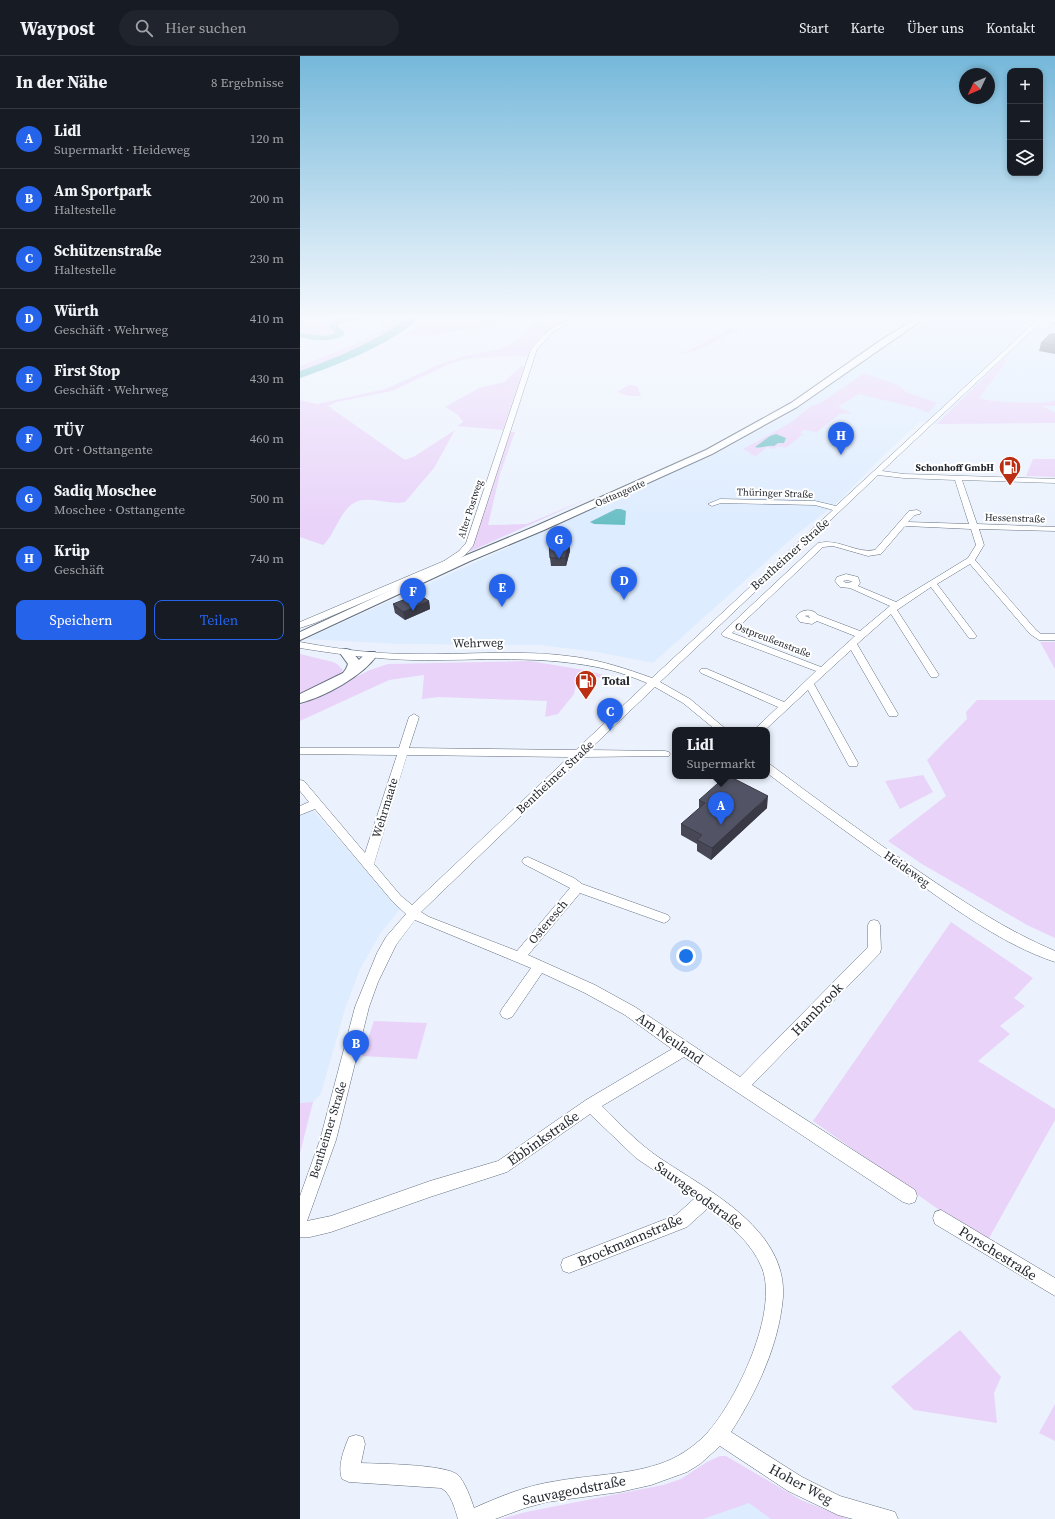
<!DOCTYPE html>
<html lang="de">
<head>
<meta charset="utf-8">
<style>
	body { margin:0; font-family:"Source Serif 4",serif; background:#20242c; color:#f1f3f6 }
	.controls { position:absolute; right:12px; top:12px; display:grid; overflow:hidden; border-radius:8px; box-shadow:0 2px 6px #0003 }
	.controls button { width:36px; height:36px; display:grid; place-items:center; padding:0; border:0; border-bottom:1px solid #363941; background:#171b24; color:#f1f3f6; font:20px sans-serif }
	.compass { position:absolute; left:659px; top:12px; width:36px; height:36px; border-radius:50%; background:#171b24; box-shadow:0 2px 6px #0003; rotate:226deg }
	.you { position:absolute; left:386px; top:900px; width:14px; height:14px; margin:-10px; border:3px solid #fff; border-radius:50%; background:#1a73e8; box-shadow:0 0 0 6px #1a73e833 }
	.badge { display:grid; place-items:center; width:26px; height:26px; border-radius:50%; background:#2563eb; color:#fff; font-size:13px; font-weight:700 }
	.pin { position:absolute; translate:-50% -33px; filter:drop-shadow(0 1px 2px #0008) }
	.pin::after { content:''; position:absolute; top:21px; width:14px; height:12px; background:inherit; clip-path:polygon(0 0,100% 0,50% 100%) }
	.popup { position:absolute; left:372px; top:671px; width:98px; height:52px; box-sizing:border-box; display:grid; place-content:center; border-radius:8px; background:#171b24; filter:drop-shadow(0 1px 3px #0005); font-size:13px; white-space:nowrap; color:#9ea1a6 }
	.popup b { font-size:15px; color:#f1f3f6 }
	.popup::after { content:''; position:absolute; left:50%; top:100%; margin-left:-8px; border:8px solid transparent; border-top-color:#171b24 }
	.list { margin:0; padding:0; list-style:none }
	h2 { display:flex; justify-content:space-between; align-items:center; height:52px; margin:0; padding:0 16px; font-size:17px }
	h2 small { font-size:13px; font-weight:400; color:#9ea1a6 }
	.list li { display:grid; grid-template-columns:26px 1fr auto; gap:12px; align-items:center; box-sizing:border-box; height:60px; padding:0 16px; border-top:1px solid #363941 }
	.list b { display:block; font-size:15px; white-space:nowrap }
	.list p { margin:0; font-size:13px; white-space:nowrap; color:#9ea1a6 }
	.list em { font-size:13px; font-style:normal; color:#9ea1a6 }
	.actions { display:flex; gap:8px; padding:12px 16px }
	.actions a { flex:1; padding:9px 0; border:1px solid #2563eb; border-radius:8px; text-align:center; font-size:14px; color:#2563eb }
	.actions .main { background:#2563eb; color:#fff }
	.icon { flex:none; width:22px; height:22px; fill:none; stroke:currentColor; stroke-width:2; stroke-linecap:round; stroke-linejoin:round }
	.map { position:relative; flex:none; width:755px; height:1463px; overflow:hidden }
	header { display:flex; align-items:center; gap:24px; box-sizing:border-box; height:56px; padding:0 20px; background:#171b24; border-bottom:1px solid #363941 }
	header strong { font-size:19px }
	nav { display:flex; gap:22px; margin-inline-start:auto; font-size:14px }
	.search { width:280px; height:36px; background:#20242c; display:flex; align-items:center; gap:10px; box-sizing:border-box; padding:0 14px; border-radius:22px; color:#9ea1a6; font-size:15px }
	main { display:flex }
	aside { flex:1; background:#171b24 }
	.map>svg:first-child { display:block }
	.built { fill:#ddecff }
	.green { fill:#e9d3f9 }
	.water { fill:#6abfc5 }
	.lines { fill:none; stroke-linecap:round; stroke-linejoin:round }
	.stream { stroke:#6abfc5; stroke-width:1.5 }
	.minor-casing { stroke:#64707f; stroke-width:1 }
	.major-casing { stroke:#64707f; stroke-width:2 }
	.minor { fill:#fff; fill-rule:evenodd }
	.major { fill:#fff; fill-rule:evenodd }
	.wall { fill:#474756 }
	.shaded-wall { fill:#393a46 }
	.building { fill:#525364; stroke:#393a46 }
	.labels { text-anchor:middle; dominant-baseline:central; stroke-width:4; stroke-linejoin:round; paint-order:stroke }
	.far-poi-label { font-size:10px; font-weight:bold; fill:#242930; stroke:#fff; text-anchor:end }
	.far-street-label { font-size:10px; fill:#242930; stroke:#fff }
	.street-label { font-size:12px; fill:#242930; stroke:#fff }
	.poi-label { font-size:12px; font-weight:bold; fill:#242930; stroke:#fff; text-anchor:start }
	.near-street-label { font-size:14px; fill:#242930; stroke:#fff }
</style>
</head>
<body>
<header>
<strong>Waypost</strong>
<div class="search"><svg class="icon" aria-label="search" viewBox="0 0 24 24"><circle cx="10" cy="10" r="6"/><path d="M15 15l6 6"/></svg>Hier suchen</div>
<nav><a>Start</a><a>Karte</a><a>Über uns</a><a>Kontakt</a></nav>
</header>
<main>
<aside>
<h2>In der Nähe<small>8 Ergebnisse</small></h2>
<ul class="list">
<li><span class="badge">A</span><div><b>Lidl</b><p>Supermarkt · Heideweg</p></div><em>120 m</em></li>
<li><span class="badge">B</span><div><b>Am Sportpark</b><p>Haltestelle</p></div><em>200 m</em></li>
<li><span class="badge">C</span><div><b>Schützenstraße</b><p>Haltestelle</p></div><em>230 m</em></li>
<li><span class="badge">D</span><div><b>Würth</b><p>Geschäft · Wehrweg</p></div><em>410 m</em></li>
<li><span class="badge">E</span><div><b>First Stop</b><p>Geschäft · Wehrweg</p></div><em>430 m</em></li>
<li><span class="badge">F</span><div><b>TÜV</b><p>Ort · Osttangente</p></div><em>460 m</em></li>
<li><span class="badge">G</span><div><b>Sadiq Moschee</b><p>Moschee · Osttangente</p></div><em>500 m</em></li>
<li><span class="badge">H</span><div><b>Krüp</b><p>Geschäft</p></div><em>740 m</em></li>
</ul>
<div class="actions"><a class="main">Speichern</a><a>Teilen</a></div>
</aside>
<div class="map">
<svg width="755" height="1463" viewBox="0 0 755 1463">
	<rect width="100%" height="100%" fill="#ebf2fd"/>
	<g class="built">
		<path d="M636,262H736L727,267L724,271L739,273L744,270L755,269V367L637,368L620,365L580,403L537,447L497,478L353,607L297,596L240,589L99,588L6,583L417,397L482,362L514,341L601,279Z"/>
		<path d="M5,745L100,853L80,878L60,913L45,953L21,1037L13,1046L0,1047V751Z"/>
		<path d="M432,1426L507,1463H322Z"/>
	</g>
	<g class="green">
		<path d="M39,262H40L29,269L30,272L36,276C26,283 11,278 0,277V263L16,265Z"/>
		<path d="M60,262H107C75,286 38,301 0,315V310L56,288L88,271L83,270C77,260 62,267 53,263Z"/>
		<path d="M128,262H208L206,266L130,280L104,279Z"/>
		<path d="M241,262H270C252,270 236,281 228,300L186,301L165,303L147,309L92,335L37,346L28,350L105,404L115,400L155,374L134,412L105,446C90,449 74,441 58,445C41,450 34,481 23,489L0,481V344L17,348L86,333L140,308L162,301L199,293L215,286Z"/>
		<path d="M431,272L442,273C420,280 405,295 381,298Z"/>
		<path d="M705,304L707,305L679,342C690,347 742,348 755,345V350H742L755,357V367L637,368L701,305Z"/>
		<path d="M221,310L224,311L203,374L157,370L163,366L158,359L145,351L179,332L204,326Z"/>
		<path d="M564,317L598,329L606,336L637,347L628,357L617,352L559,338L538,351L552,357L540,358L517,376L503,374L500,377L503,378L486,392L478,390L474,393L467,391L456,400L449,398L451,397L443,393L490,367L511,350L521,347Z"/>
		<path d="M329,329L337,330L341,340H329L317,336Z"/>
		<path d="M210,376H215L200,418L188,469L227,468L289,442L169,496L174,486Z"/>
		<path d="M733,403H755V421L726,420Z"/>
		<path d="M740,586H755V613Z"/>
		<path d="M0,598L33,606L37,608L43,614L37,621L0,637Z"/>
		<path d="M230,605L290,615L310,621V623L278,618L274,638L258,658L245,661L247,645L139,641L122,643L124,619L89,624L0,665V649L70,614L88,608Z"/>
		<path d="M677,644H755V882L727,869L622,808L588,785L646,740L627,704L667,663L666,656Z"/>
		<path d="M623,719L633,736L600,753L585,725Z"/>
		<path d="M651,866L733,922L714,942L725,950L700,970L710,978L678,1005L755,1053V1064L688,1184L645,1158L513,1065Z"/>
		<path d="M74,965L127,967L117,1003L62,1000Z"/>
		<path d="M13,1046L0,1097V1047Z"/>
		<path d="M660,1274L701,1321L694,1337L697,1367L614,1354L591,1331Z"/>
		<path d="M755,1348V1385L739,1377Z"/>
		<path d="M420,1400H426L501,1444L548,1463H471L449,1447L403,1463H201L226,1456L363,1429L381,1423L407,1406Z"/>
	</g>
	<g class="water">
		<path d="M40,262H60L38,268V271L44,275L43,280C29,286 15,285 0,281V277C10,278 27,283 36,276L30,272L29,269Z"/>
		<path d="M107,262H121C86,290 43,307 0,322V315C38,301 75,286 107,262Z"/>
		<path d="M476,378L486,382L484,387H478L474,390C466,389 461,393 455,391L470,380Z"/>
		<path d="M316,453H321L326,455L325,469L294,468L290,466Z"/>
	</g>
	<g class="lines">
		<path class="stream" d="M753,267H755"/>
		<g class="minor-casing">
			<g id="minor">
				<path d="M271,262H278L253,276L237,293L173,490L165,499L150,509L15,567L0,572V566L144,505L159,495L166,487L231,293L249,274Z"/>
				<path d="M713,262H721L734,266L738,262L755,263V267L743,264L582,415L604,418L755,423V427L662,424L677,468L755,471V475L679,473L684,489L675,504L736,574L741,578H755V584H739L730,578L670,508L637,528L675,578L677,580L675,582H669L631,531L597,554L639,619L637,621H631L591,558L557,588L598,658L597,660H589L551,594L514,628L558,707L557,710H549L508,634L465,674H454L478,651L401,617L399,615L401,613H407L484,646L516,615L423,580L421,578L423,576L518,487C539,482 556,498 575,494L609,455L617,454L621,456L620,458L615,459L608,466L669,468L655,424L604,422L578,419L360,626L390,643L427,674H416L383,647L355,631L289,694L365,695L369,696L370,698L369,700L282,701L121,856L129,861L217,895L270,832L224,808L222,805L224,802L228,801L274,822L282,828L368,859L370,862L368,865L364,867L280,837L228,899L295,929L335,951L440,1021L568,891V869L570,865L574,864L578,865L580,869L581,893L580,897L452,1029L615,1134L617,1140L615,1146L609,1148L603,1146L384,1001L302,1050C319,1067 335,1084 354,1098C402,1132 487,1170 483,1241C479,1289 457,1335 431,1376L502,1421L540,1440L595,1456L598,1463H553L538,1459L488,1435L420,1390L400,1408L387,1416L351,1429L320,1436L247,1446L225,1452L195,1463H158C155,1453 151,1437 141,1432L49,1426L42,1423C37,1411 44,1393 49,1381L56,1379L63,1381L65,1388L61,1407C80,1408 145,1408 158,1419C165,1426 171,1443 174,1452C201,1440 228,1429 257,1425C295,1418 337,1419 372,1403C386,1396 398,1387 408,1376C437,1343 479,1256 462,1212C452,1187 429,1168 408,1152L387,1171L269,1217L263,1215L261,1209L263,1203L376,1159L395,1142L336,1102L290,1058L207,1116L130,1141L31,1176L10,1181H0V1140L20,1084L55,951L77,897L86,881L106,858L93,846L15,753L0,759V750L9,746L0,735V724L4,725L65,797L97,699L0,698V692H99L109,661L114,658L119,661L109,692L276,694L347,627C335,622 322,617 310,614C245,598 178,605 112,604C75,603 37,598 0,592V586C37,593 74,598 112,598C166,599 222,593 276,601C303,605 327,613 352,622L533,454L515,449L421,447L412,450L408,448L420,443L515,445L536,450L732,269ZM606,470L671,473L676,489L668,502L596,546L558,530L560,527L558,521L546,518L537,521L535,525L540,531L550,532L590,550L560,575L518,559C512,552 502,553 496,560L500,566L512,568L517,565L555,580L521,611L432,577L523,491L533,490L568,500L581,498L604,471ZM546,524L551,525L552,526L546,527L543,525ZM508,559L510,562L505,560ZM107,699L269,701L112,849L101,840L74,808ZM115,864L231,912L202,953L200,957L202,961L207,963L212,961L242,917L285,937L325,959L372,993L286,1044L198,1105L130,1125L31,1160L7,1165L36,1084L69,951L78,926L96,889Z"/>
				<path d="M467,708L471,709C519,745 567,780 617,814C661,844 705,874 755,895V906C704,889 658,855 614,824C565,789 515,754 467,717Z"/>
				<path d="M641,1154L755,1222V1240L635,1168L633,1162L635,1156Z"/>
			</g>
		</g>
		<g class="major-casing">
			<g id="major">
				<path d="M617,262H625L497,351L412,398L244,474L170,505L0,584V576L162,501L236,470L406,394L491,347L581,284Z"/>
				<path d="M46,593L50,594L59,604L67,596H75L77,599C63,620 24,641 0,647V638L43,617L46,613L48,608L40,597L42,594Z"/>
			</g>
		</g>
		<use href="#minor" class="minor"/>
		<use href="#major" class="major"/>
	</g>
	<g class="wall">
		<path d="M755,278V298L739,295L741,287Z"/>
		<path d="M269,487L270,495L266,510H251L250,502Z"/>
		<path d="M129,545L130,553L105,564L95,557L93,548Z"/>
		<path d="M399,744L467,752L411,804L397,795V788L381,779V768L399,753Z"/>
	</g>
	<g class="shaded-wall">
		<path d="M269,487L270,495L266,510L265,502Z"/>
		<path d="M129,545L130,553L105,564L103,556Z"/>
		<path d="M468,740L467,752L411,804L412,792Z"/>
	</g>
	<g class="building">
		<path d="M750,278H755V289L741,287Z"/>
		<path d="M249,486L269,487L265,502H250Z"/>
		<path d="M118,538L129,545L103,556L93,548Z"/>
		<path d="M426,720H429L468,740L412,792L397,784L402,779L381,768L405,747L399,744Z"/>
	</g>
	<linearGradient id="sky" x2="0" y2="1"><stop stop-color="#75b8da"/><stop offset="0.56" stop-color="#f6f9fe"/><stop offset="1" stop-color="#f6f9fe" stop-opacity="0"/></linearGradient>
	<rect width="755" height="467" fill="url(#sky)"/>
	<defs>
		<g id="fuel-pin" transform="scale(1.15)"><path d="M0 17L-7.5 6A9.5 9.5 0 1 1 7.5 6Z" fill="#bb2f13" stroke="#fff"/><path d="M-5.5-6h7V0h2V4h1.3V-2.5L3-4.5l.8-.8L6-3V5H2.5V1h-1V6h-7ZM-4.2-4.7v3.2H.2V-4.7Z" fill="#fff"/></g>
	</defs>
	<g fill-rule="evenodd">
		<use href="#fuel-pin" x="710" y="411"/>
		<use href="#fuel-pin" x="286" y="625"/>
	</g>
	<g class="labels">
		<g class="far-poi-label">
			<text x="694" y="411">Schonhoff GmbH</text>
		</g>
		<g class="far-street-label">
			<text transform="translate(320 437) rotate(-24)">Osttangente</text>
			<text transform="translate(475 437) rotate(2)">Thüringer Straße</text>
			<text transform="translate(170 453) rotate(-72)">Alter Postweg</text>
			<text transform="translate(715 462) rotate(2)">Hessenstraße</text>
			<text transform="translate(473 584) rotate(21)">Ostpreußenstraße</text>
		</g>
		<g class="street-label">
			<text transform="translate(490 498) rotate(-42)">Bentheimer Straße</text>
			<text transform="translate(178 587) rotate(-1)">Wehrweg</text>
			<text transform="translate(255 721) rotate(-43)">Bentheimer Straße</text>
			<text transform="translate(85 752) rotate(-73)">Wehrmaate</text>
			<text transform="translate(607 813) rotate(35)">Heideweg</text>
			<text transform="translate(248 866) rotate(-50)">Osteresch</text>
			<text transform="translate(28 1074) rotate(-73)">Bentheimer Straße</text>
		</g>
		<g class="poi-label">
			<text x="302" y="625">Total</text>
		</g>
		<g class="near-street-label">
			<text transform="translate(517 953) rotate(-46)">Hambrook</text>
			<text transform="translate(370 982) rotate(35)">Am Neuland</text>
			<text transform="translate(243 1082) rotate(-35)">Ebbinkstraße</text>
			<text transform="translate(399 1139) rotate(36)">Sauvageodstraße</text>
			<text transform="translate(330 1184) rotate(-23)">Brockmannstraße</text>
			<text transform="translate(698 1197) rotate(32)">Porschestraße</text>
			<text transform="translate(501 1428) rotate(28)">Hoher Weg</text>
			<text transform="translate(274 1434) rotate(-11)">Sauvageodstraße</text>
		</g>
	</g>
</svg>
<div class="controls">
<button>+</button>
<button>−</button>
<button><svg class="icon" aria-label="layers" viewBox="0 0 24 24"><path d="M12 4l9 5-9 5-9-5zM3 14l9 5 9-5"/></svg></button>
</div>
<svg class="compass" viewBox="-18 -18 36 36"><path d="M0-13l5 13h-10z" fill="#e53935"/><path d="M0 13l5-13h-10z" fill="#9ea1a6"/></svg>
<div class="you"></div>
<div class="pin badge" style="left:421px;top:769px">A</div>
<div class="popup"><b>Lidl</b>Supermarkt</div>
<div class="pin badge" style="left:56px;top:1007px">B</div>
<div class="pin badge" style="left:310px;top:675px">C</div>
<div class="pin badge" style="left:324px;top:544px">D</div>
<div class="pin badge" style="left:202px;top:551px">E</div>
<div class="pin badge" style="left:113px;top:555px">F</div>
<div class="pin badge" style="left:259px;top:503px">G</div>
<div class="pin badge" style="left:541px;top:399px">H</div>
</div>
</main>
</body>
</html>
